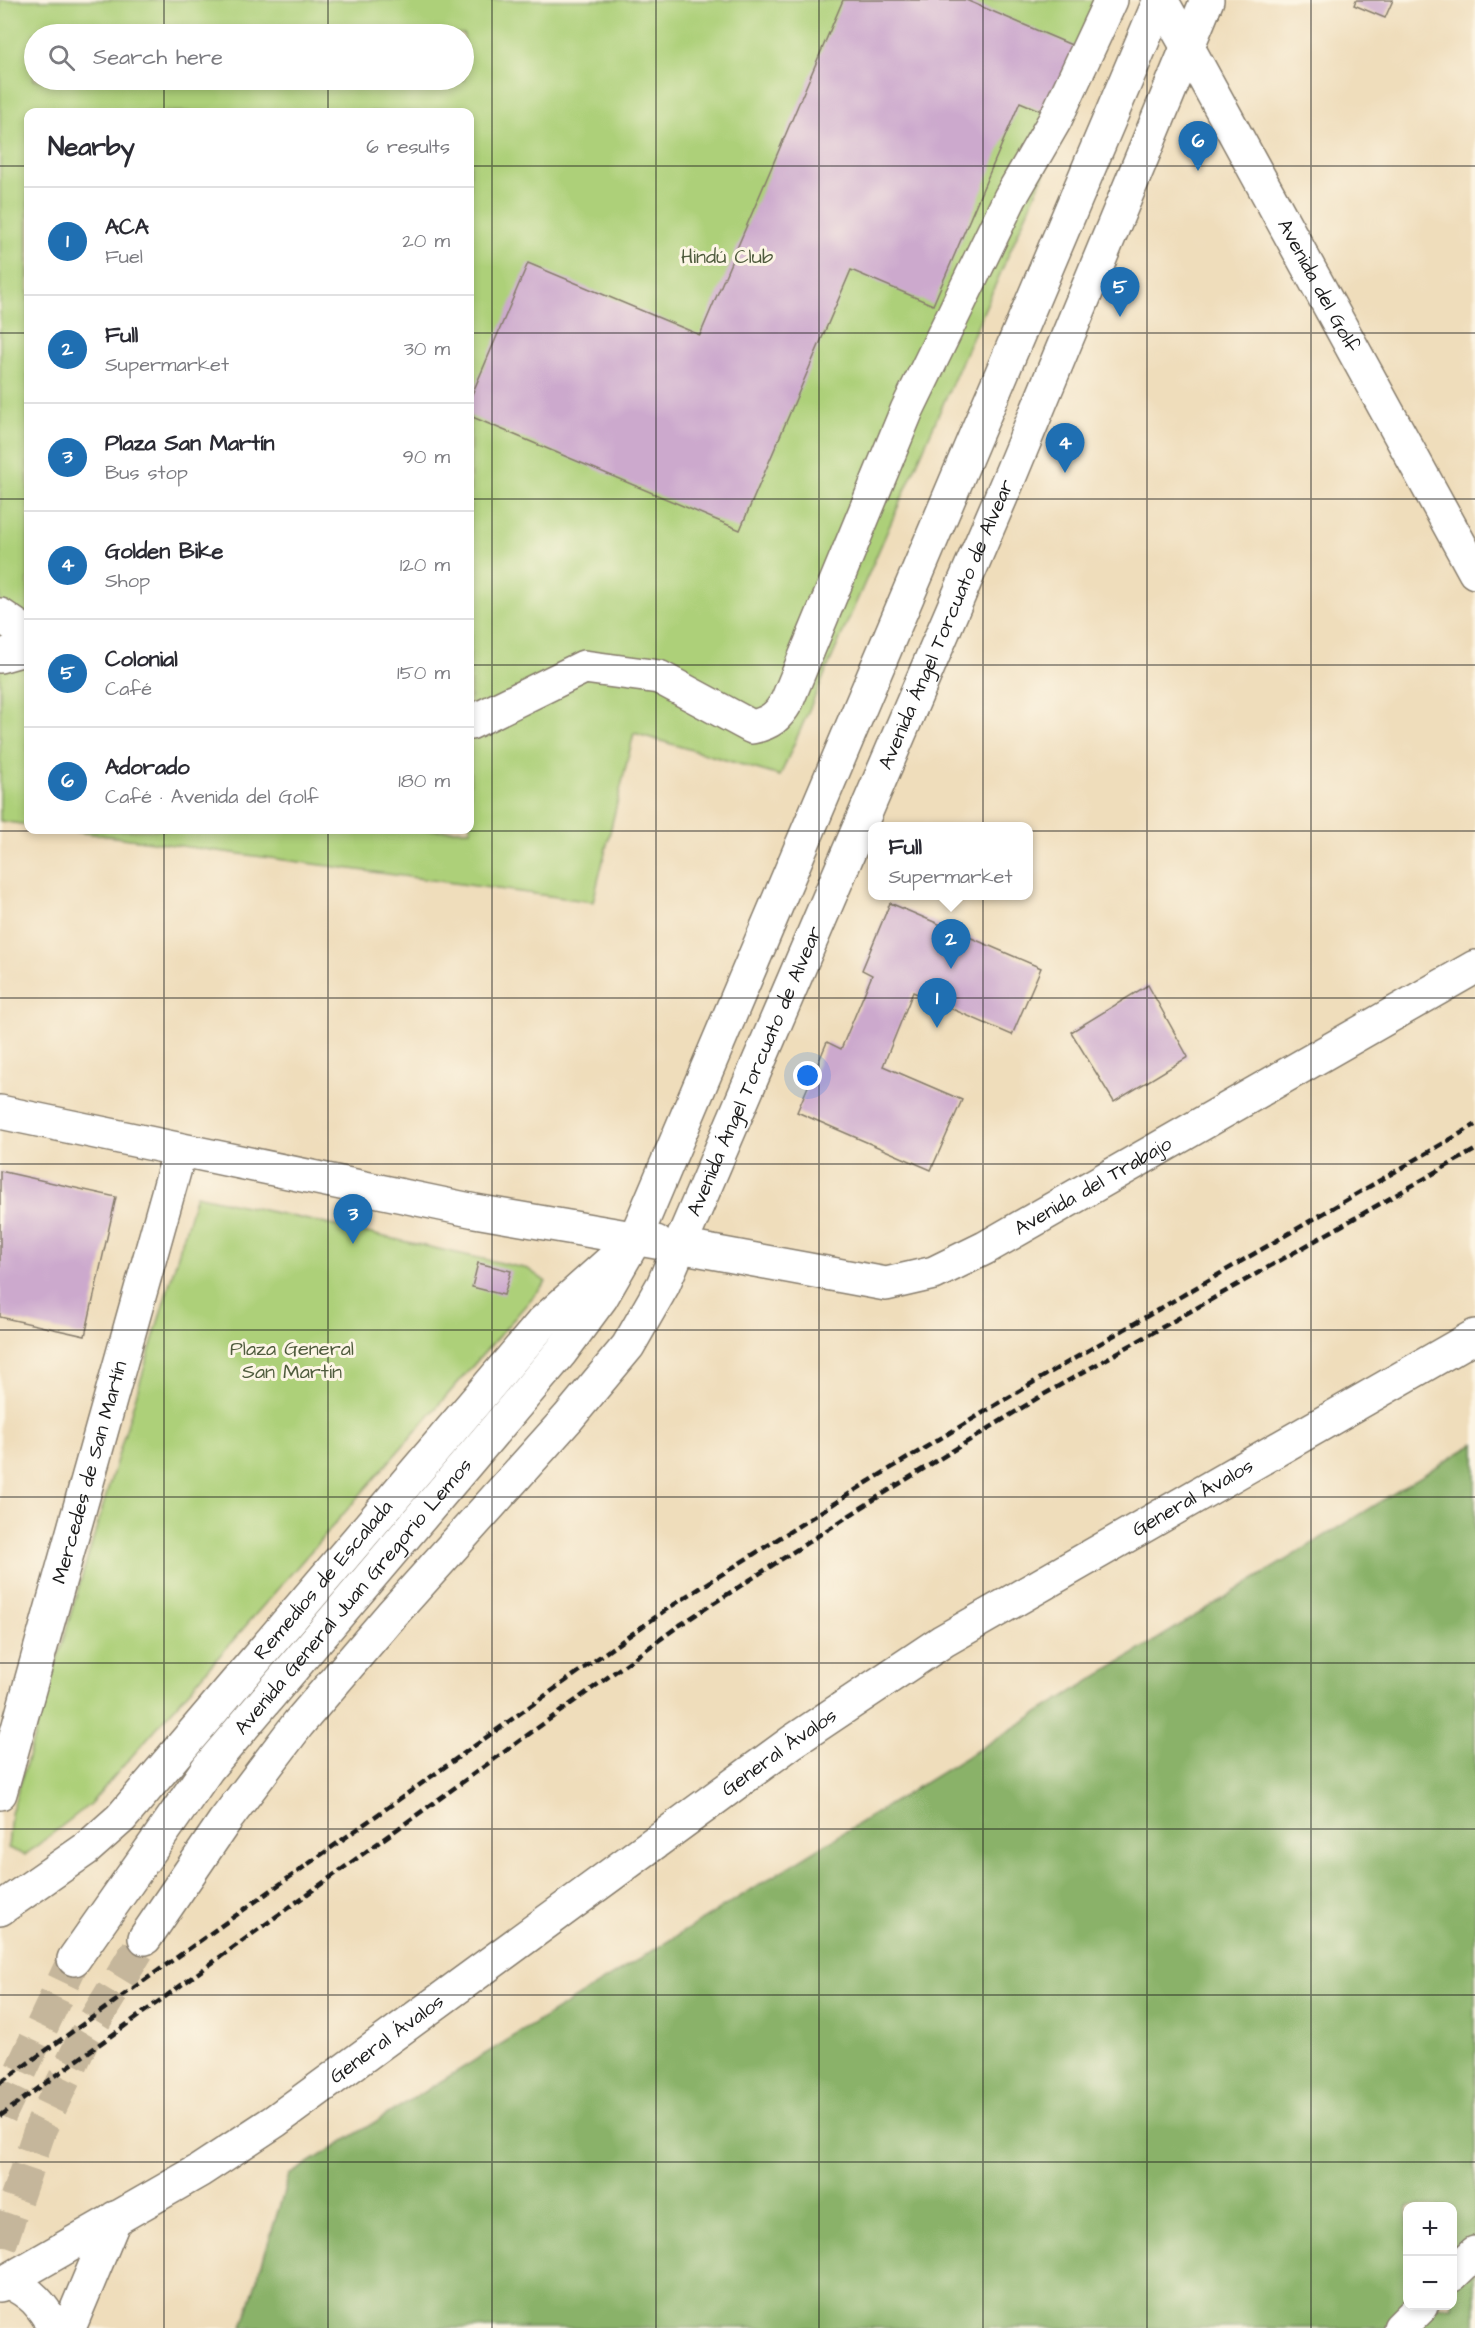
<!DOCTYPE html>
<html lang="en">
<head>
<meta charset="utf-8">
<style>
	body { margin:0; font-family:"Architects Daughter",sans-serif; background:#f2f2f3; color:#2b2b33 }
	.controls { position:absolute; right:18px; bottom:18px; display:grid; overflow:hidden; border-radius:12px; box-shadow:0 3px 9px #0003 }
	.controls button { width:54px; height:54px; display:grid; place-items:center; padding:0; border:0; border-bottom:2px solid #e1e1e2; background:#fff; color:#2b2b33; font:30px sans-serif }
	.you { position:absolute; left:808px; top:1076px; width:21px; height:21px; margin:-15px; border:4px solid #fff; border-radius:50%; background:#1a73e8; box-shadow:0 0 0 9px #1a73e833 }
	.badge { display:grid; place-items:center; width:39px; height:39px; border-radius:50%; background:#1f6fb2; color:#fff; font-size:20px; font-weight:700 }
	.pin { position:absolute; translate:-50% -50px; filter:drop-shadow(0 2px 3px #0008) }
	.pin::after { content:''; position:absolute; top:32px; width:21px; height:18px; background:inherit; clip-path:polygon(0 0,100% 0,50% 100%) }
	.popup { position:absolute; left:868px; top:822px; width:165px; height:78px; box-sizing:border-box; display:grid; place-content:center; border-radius:12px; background:#fff; filter:drop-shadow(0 2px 4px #0005); font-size:20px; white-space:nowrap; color:#7c7c81 }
	.popup b { font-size:22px; color:#2b2b33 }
	.popup::after { content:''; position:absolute; left:50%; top:100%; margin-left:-12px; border:12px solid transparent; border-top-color:#fff }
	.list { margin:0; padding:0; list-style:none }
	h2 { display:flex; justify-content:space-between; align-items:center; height:78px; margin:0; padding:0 24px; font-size:26px }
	h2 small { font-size:20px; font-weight:400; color:#7c7c81 }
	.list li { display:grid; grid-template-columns:39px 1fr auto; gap:18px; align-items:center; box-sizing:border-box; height:108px; padding:0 24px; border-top:2px solid #e1e1e2 }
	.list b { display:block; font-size:22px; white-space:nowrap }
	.list p { margin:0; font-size:20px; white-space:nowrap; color:#7c7c81 }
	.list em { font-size:20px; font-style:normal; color:#7c7c81 }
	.icon { flex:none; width:33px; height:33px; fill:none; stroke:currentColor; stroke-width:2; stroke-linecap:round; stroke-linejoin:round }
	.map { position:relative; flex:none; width:1475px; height:2328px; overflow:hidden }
	.search { position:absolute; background:#fff; box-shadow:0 3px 9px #0003; left:24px; top:24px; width:450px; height:66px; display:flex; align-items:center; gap:15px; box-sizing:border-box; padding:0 21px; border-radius:33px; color:#7c7c81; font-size:22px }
	.panel { position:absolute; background:#fff; box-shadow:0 3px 9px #0003; left:24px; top:108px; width:450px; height:726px; border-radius:12px }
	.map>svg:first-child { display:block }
	.green { fill:#add079; stroke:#64764a; stroke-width:1.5; fill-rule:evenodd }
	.forest { fill:#8ab269; stroke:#536742; stroke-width:1.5; fill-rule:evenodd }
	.building { fill:#cca9cd }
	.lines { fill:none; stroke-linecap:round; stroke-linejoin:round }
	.major-tunnel { stroke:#c5b69b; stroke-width:33; stroke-dasharray:33 16; stroke-linecap:butt }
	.minor-casing { stroke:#867c6c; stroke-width:36 }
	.major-casing { stroke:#867c6c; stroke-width:36 }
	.minor { stroke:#fff; stroke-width:33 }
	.major { stroke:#fff; stroke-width:33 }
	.rail { stroke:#1c1c1c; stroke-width:4.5; stroke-dasharray:9 4.5; stroke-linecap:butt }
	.grid { fill:none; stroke:#1c1c1c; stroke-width:1.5; stroke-opacity:0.55 }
	.labels { text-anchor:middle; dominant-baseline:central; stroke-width:6; stroke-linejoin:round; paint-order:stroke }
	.park-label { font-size:20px; fill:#4f5b3d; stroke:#fcf5e5 }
	.street-label { font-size:20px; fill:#1c1c1c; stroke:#fcf5e5 }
</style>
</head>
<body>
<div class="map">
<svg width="1475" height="2328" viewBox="0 0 1475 2328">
	<rect width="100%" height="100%" fill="#fcf5e5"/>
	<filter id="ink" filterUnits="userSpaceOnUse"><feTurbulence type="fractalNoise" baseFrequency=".0167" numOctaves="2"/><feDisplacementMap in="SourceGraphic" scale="12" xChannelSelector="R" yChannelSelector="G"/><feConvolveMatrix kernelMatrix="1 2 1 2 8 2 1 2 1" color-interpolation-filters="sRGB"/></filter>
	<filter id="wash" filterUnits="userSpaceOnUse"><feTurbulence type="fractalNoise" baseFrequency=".008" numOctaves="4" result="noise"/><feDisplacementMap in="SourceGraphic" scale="24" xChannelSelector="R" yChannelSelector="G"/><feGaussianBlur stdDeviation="1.35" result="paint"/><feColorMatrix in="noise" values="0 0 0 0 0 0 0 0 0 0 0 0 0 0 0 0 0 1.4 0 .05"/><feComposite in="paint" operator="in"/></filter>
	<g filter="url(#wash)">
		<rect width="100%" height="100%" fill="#efddbb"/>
		<g class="green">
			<path d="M0,0H1106L1114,14L780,776L634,733L593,902L64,830H470V112H28V825L0,821ZM34,34H464V80H34Z"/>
			<path d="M196,1195L528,1269L546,1282L90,1804L25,1855L8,1848L11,1814Z"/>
		</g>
		<path class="forest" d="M1475,1443V2328H242L289,2175ZM1408,2206H1452V2306H1408Z"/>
		<g id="blocks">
			<g class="building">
				<path d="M843,0H966L1081,49L1053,116L1020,102L933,305L851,270L740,530L470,416V399L528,263L700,335Z"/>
				<path d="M1356,0H1393L1385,18L1354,5Z"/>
				<path d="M890,903L1041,968L1012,1035L913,992L883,1066L962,1100L931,1170L797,1112L827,1042L841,1049L872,975L862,970Z"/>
				<path d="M1148,985L1188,1057L1114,1102L1071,1032Z"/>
				<path d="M0,1171L116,1197L85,1336L0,1317Z"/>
				<path d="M478,1263L511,1271L504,1295L472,1287Z"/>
			</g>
		</g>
	</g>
	<g filter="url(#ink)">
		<use href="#blocks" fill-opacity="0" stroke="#867c6c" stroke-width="1.5"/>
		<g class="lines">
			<g class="major-tunnel">
				<path d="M0,2115L74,1959"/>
				<path d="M0,2245L41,2127L84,2038L145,1938"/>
			</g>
			<g class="minor-casing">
				<g id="minor">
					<path d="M1161,0L1187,46"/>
					<path d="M0,615L28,634"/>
					<path d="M0,656L28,648"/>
					<path d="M470,723L584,667L659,677L752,727C770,723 778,717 787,701L907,410L1010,198L1055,120L1111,0"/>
					<path id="s1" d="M679,1246L886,1284L934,1273L985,1248L1475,967"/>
					<path id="s2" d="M0,1793L180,1150"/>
					<path id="s3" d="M0,1909L86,1849L121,1818L543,1322L629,1245"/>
					<path d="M1452,2275L1475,2253"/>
					<path d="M7,2281C32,2293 41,2303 55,2328"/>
					<path id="s4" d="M0,2285L199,2171L275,2121L792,1742L943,1641L1475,1336"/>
					<path d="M69,2328L115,2218"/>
					<path d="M1400,2328L1422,2306"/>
				</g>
			</g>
			<g class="major-casing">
				<g id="major">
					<path id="s5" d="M1187,46L1475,572"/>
					<path d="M0,1112L475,1211L656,1242"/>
					<path id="s6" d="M145,1938L224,1822L298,1724L393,1613L568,1418L628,1346L663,1285L1010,476L1207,0"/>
					<path id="s7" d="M74,1959L208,1768L561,1352L601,1298L635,1239L1160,0"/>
				</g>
			</g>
			<use href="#minor" class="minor"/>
			<use href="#major" class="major"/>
			<g class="rail">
				<path d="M0,2083L667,1609L868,1482L1034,1382L1475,1125"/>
				<path d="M0,2116L680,1625L878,1497L1041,1396L1475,1150"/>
			</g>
		</g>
	</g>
	<path class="grid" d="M164,0V34M328,0V34M492,0V2328M656,0V2328M819,0V2328M983,0V2328M1147,0V2328M1311,0V2328M164,80V112M328,80V112M0,166H28M470,166H1475M0,333H28M470,333H1475M0,499H28M470,499H1475M0,665H28M470,665H1475M164,830V2328M328,830V2328M0,831H1475M0,998H1475M0,1164H1475M0,1330H1475M0,1497H1475M0,1663H1475M0,1829H1475M0,1995H1475M0,2162H1475"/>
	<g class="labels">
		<g class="park-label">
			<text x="727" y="257">Hindú Club</text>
			<text x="292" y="1349">Plaza General<tspan x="292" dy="23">San Martín</tspan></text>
		</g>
		<g class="street-label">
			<text stroke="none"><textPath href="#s5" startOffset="273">Avenida del Golf</textPath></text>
			<text stroke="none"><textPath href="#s6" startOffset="1554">Avenida Ángel Torcuato de Alvear</textPath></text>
			<text stroke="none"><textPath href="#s6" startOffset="1068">Avenida Ángel Torcuato de Alvear</textPath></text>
			<text stroke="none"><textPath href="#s1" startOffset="441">Avenida del Trabajo</textPath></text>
			<text stroke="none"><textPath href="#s2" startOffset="333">Mercedes de San Martín</textPath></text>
			<text stroke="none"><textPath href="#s4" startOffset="1431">General Ávalos</textPath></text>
			<text stroke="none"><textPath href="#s3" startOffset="464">Remedios de Escalada</textPath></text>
			<text stroke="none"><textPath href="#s7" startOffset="458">Avenida General Juan Gregorio Lemos</textPath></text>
			<text stroke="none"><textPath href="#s4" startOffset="945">General Ávalos</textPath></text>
			<text stroke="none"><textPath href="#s4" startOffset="459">General Ávalos</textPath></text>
		</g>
	</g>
</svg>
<div class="controls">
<button>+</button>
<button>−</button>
</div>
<div class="you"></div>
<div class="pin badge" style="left:937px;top:1028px">1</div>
<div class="pin badge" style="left:951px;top:969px">2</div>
<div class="popup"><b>Full</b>Supermarket</div>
<div class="pin badge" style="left:353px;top:1244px">3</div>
<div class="pin badge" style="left:1065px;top:473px">4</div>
<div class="pin badge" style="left:1120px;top:317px">5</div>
<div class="pin badge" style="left:1198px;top:171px">6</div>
<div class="search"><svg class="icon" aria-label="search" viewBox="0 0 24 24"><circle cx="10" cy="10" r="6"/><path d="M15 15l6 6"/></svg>Search here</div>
<section class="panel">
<h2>Nearby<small>6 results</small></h2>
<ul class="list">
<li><span class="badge">1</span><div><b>ACA</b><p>Fuel</p></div><em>20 m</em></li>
<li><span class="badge">2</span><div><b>Full</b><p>Supermarket</p></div><em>30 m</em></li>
<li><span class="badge">3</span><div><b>Plaza San Martín</b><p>Bus stop</p></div><em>90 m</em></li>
<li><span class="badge">4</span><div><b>Golden Bike</b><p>Shop</p></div><em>120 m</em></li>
<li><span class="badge">5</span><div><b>Colonial</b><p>Café</p></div><em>150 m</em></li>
<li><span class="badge">6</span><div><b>Adorado</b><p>Café · Avenida del Golf</p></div><em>180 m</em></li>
</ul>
</section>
</div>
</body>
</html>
